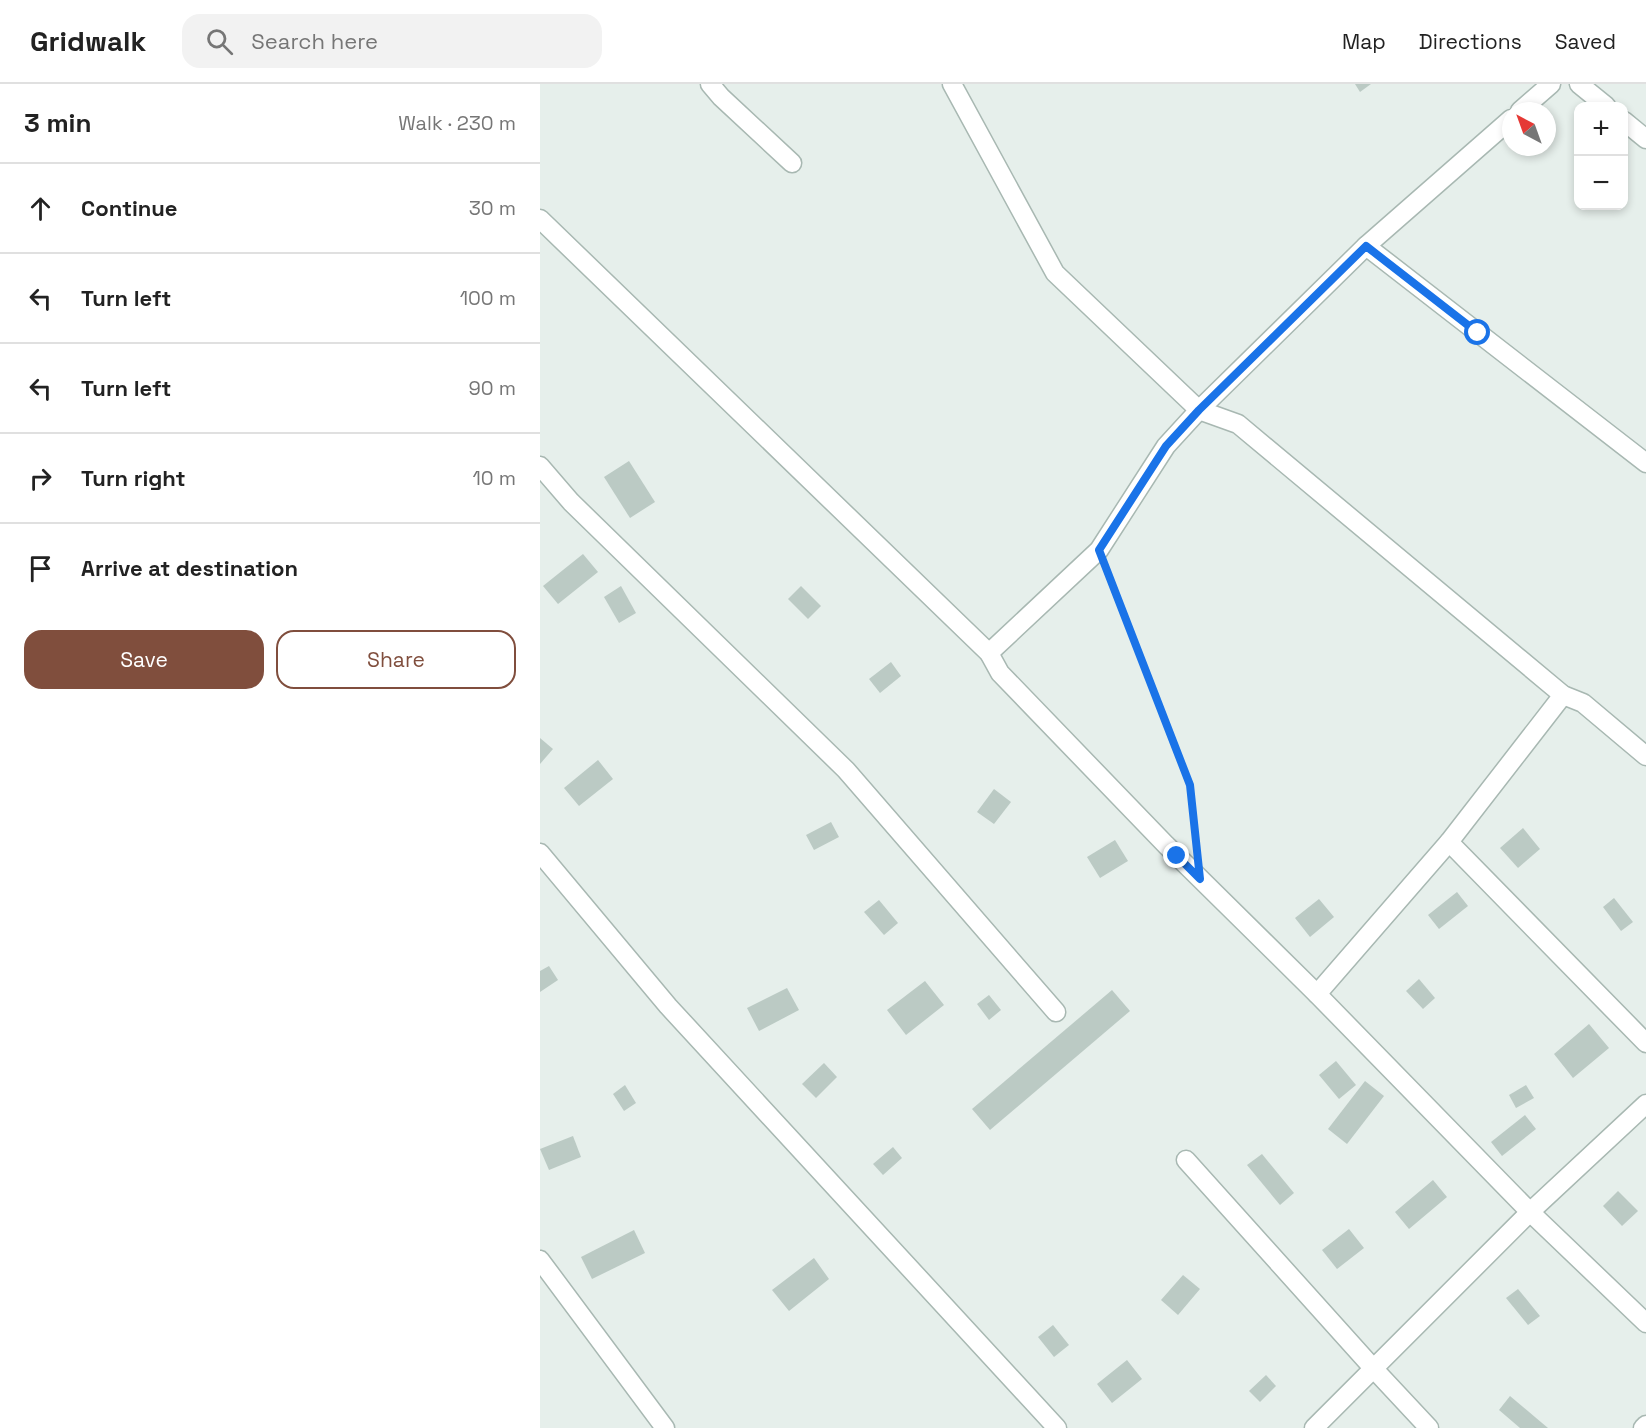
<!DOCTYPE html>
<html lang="en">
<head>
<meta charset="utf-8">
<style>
	body { margin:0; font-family:"Space Grotesk",sans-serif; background:#f2f2f2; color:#222 }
	.controls { position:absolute; right:18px; top:18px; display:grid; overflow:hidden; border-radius:12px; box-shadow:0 3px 9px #0003 }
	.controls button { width:54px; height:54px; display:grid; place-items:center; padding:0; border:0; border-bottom:2px solid #e0e0e0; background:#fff; color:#222; font:30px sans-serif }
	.compass { position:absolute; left:962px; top:18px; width:54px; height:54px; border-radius:50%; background:#fff; box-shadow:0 3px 9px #0003; rotate:319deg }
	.stop { position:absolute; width:18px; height:18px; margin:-14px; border:4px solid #1a73e8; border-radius:50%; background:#fff }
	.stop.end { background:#1a73e8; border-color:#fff; box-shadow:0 2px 6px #0008 }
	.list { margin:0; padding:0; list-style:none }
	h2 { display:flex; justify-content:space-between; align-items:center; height:78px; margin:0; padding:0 24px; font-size:26px }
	h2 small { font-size:20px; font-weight:400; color:#767676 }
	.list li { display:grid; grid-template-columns:39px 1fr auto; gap:18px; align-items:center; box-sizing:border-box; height:90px; padding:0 24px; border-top:2px solid #e0e0e0 }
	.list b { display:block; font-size:22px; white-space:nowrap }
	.list em { font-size:20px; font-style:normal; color:#767676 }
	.actions { display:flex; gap:12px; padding:18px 24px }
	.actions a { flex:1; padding:14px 0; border:2px solid #804e3d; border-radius:18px; text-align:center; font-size:21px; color:#804e3d }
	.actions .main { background:#804e3d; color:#fff }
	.icon { flex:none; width:33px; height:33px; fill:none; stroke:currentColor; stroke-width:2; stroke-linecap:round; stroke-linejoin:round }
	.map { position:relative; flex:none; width:1106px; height:1344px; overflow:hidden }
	header { display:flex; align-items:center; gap:36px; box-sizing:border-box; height:84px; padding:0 30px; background:#fff; border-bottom:2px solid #e0e0e0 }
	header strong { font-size:28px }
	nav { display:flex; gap:33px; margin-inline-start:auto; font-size:21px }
	.search { width:420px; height:54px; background:#f2f2f2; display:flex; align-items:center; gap:15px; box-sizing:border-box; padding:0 21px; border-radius:18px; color:#767676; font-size:22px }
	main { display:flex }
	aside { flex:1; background:#fff }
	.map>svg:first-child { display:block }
	.building { fill:#bbcac4 }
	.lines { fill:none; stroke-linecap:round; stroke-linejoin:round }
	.minor-casing { stroke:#a8b8b2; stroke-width:21 }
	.path { stroke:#86b3a5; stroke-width:4; stroke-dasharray:3 4.5; stroke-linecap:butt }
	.minor { stroke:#fff; stroke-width:18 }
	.route { stroke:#1a73e8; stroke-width:8 }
</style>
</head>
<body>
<header>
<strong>Gridwalk</strong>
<div class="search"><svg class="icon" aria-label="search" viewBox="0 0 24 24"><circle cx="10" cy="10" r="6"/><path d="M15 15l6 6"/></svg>Search here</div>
<nav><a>Map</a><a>Directions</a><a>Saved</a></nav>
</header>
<main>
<aside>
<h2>3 min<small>Walk · 230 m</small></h2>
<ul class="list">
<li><svg class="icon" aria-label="ahead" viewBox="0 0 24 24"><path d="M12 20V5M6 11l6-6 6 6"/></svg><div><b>Continue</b></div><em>30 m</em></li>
<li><svg class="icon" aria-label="left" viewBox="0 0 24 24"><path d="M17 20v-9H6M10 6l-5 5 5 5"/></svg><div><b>Turn left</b></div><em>100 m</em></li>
<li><svg class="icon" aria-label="left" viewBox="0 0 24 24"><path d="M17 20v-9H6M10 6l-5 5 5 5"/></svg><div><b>Turn left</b></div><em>90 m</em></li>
<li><svg class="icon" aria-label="right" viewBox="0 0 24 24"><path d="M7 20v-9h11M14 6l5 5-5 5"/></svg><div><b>Turn right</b></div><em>10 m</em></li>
<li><svg class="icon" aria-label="arrive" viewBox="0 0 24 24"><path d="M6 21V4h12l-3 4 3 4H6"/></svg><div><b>Arrive at destination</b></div></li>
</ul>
<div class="actions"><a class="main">Save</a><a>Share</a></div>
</aside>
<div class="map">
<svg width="1106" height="1344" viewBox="0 0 1106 1344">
	<rect width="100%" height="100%" fill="#e6efeb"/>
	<g class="building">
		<path d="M815,0H831L820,8Z"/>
		<path d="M89,377L115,418L90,434L64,393Z"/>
		<path d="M43,470L58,488L18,520L3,502Z"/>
		<path d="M81,502L96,529L79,539L64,513Z"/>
		<path d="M261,502L281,522L268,535L248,515Z"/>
		<path d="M351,578L361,592L340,609L329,595Z"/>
		<path d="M0,654L13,665L0,680Z"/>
		<path d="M58,676L73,695L39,722L24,704Z"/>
		<path d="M454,705L471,718L454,740L437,728Z"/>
		<path d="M291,738L299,753L274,766L266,751Z"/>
		<path d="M983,744L1000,765L978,784L960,764Z"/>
		<path d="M575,756L588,777L560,794L547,773Z"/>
		<path d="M917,808L928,822L899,845L888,831Z"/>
		<path d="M1074,814L1093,838L1081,847L1063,823Z"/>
		<path d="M779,815L794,833L770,853L755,834Z"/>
		<path d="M339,816L358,839L344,851L324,828Z"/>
		<path d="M9,882L18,896L0,908V887Z"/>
		<path d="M879,895L895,914L883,925L866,907Z"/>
		<path d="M385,897L404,921L366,951L347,926Z"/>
		<path d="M247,904L259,926L219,947L207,924Z"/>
		<path d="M572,906L590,927L450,1046L432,1025Z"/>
		<path d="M449,911L461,926L449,936L437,920Z"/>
		<path d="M1049,940L1069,964L1033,994L1014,970Z"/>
		<path d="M796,977L816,1001L799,1015L779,991Z"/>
		<path d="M284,979L297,993L276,1014L262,1000Z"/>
		<path d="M825,997L844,1012L807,1060L788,1045Z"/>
		<path d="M85,1001L96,1019L84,1027L73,1010Z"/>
		<path d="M986,1001L994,1014L976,1024L969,1011Z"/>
		<path d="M985,1031L996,1045L962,1072L951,1058Z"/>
		<path d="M33,1052L41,1073L9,1086L0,1065Z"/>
		<path d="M353,1063L362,1074L343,1091L333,1080Z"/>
		<path d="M722,1070L754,1109L740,1121L707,1081Z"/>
		<path d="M893,1096L907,1113L869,1145L855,1128Z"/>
		<path d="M1078,1107L1098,1127L1082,1142L1063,1122Z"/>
		<path d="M809,1145L824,1164L797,1185L782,1166Z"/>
		<path d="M94,1146L105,1169L52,1195L41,1173Z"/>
		<path d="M274,1174L289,1195L249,1227L232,1206Z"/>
		<path d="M643,1191L660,1205L638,1231L621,1216Z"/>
		<path d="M978,1205L1000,1232L988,1241L966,1214Z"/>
		<path d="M513,1241L529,1261L514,1273L498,1253Z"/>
		<path d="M587,1276L602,1295L572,1319L557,1300Z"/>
		<path d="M726,1291L736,1302L720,1318L709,1307Z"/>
		<path d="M970,1312L1008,1344H980L959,1326Z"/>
	</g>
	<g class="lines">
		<g class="minor-casing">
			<g id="minor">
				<path d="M170,0L181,13L252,79"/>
				<path d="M412,0L515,189L659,326L698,340L1023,611L1043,619L1106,672"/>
				<path d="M1039,0L1066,22"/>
				<path d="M980,27L1011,0"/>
				<path d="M1084,37L1106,55"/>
				<path d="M0,135L449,569L460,589L626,761L777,910L990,1128L1106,1239"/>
				<path d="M826,162L1106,379"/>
				<path d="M0,382L31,418L306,686L516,928"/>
				<path d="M449,569L559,466L626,362L659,326L826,162L971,35"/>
				<path d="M909,758L1106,959"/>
				<path d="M0,769L128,922L517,1344"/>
				<path d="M777,910L909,758L1023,611"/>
				<path d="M646,1076L833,1284L889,1344"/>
				<path d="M0,1176L125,1344"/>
				<path d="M774,1344L990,1128L1106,1020"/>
				<path d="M1103,1344L1106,1341"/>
			</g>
		</g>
		<path class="path" d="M568,489L650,701L656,760"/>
		<use href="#minor" class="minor"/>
	</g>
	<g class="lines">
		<path class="route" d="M637,772L660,795L650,701L559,466L626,362L659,326L826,162L938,249"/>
	</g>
</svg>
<div class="controls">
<button>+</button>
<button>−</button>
</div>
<svg class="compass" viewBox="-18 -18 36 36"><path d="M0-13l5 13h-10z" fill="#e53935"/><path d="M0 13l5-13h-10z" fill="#767676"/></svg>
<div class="stop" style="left:938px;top:249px"></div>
<div class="stop end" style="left:637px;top:772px"></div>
</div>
</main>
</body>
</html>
